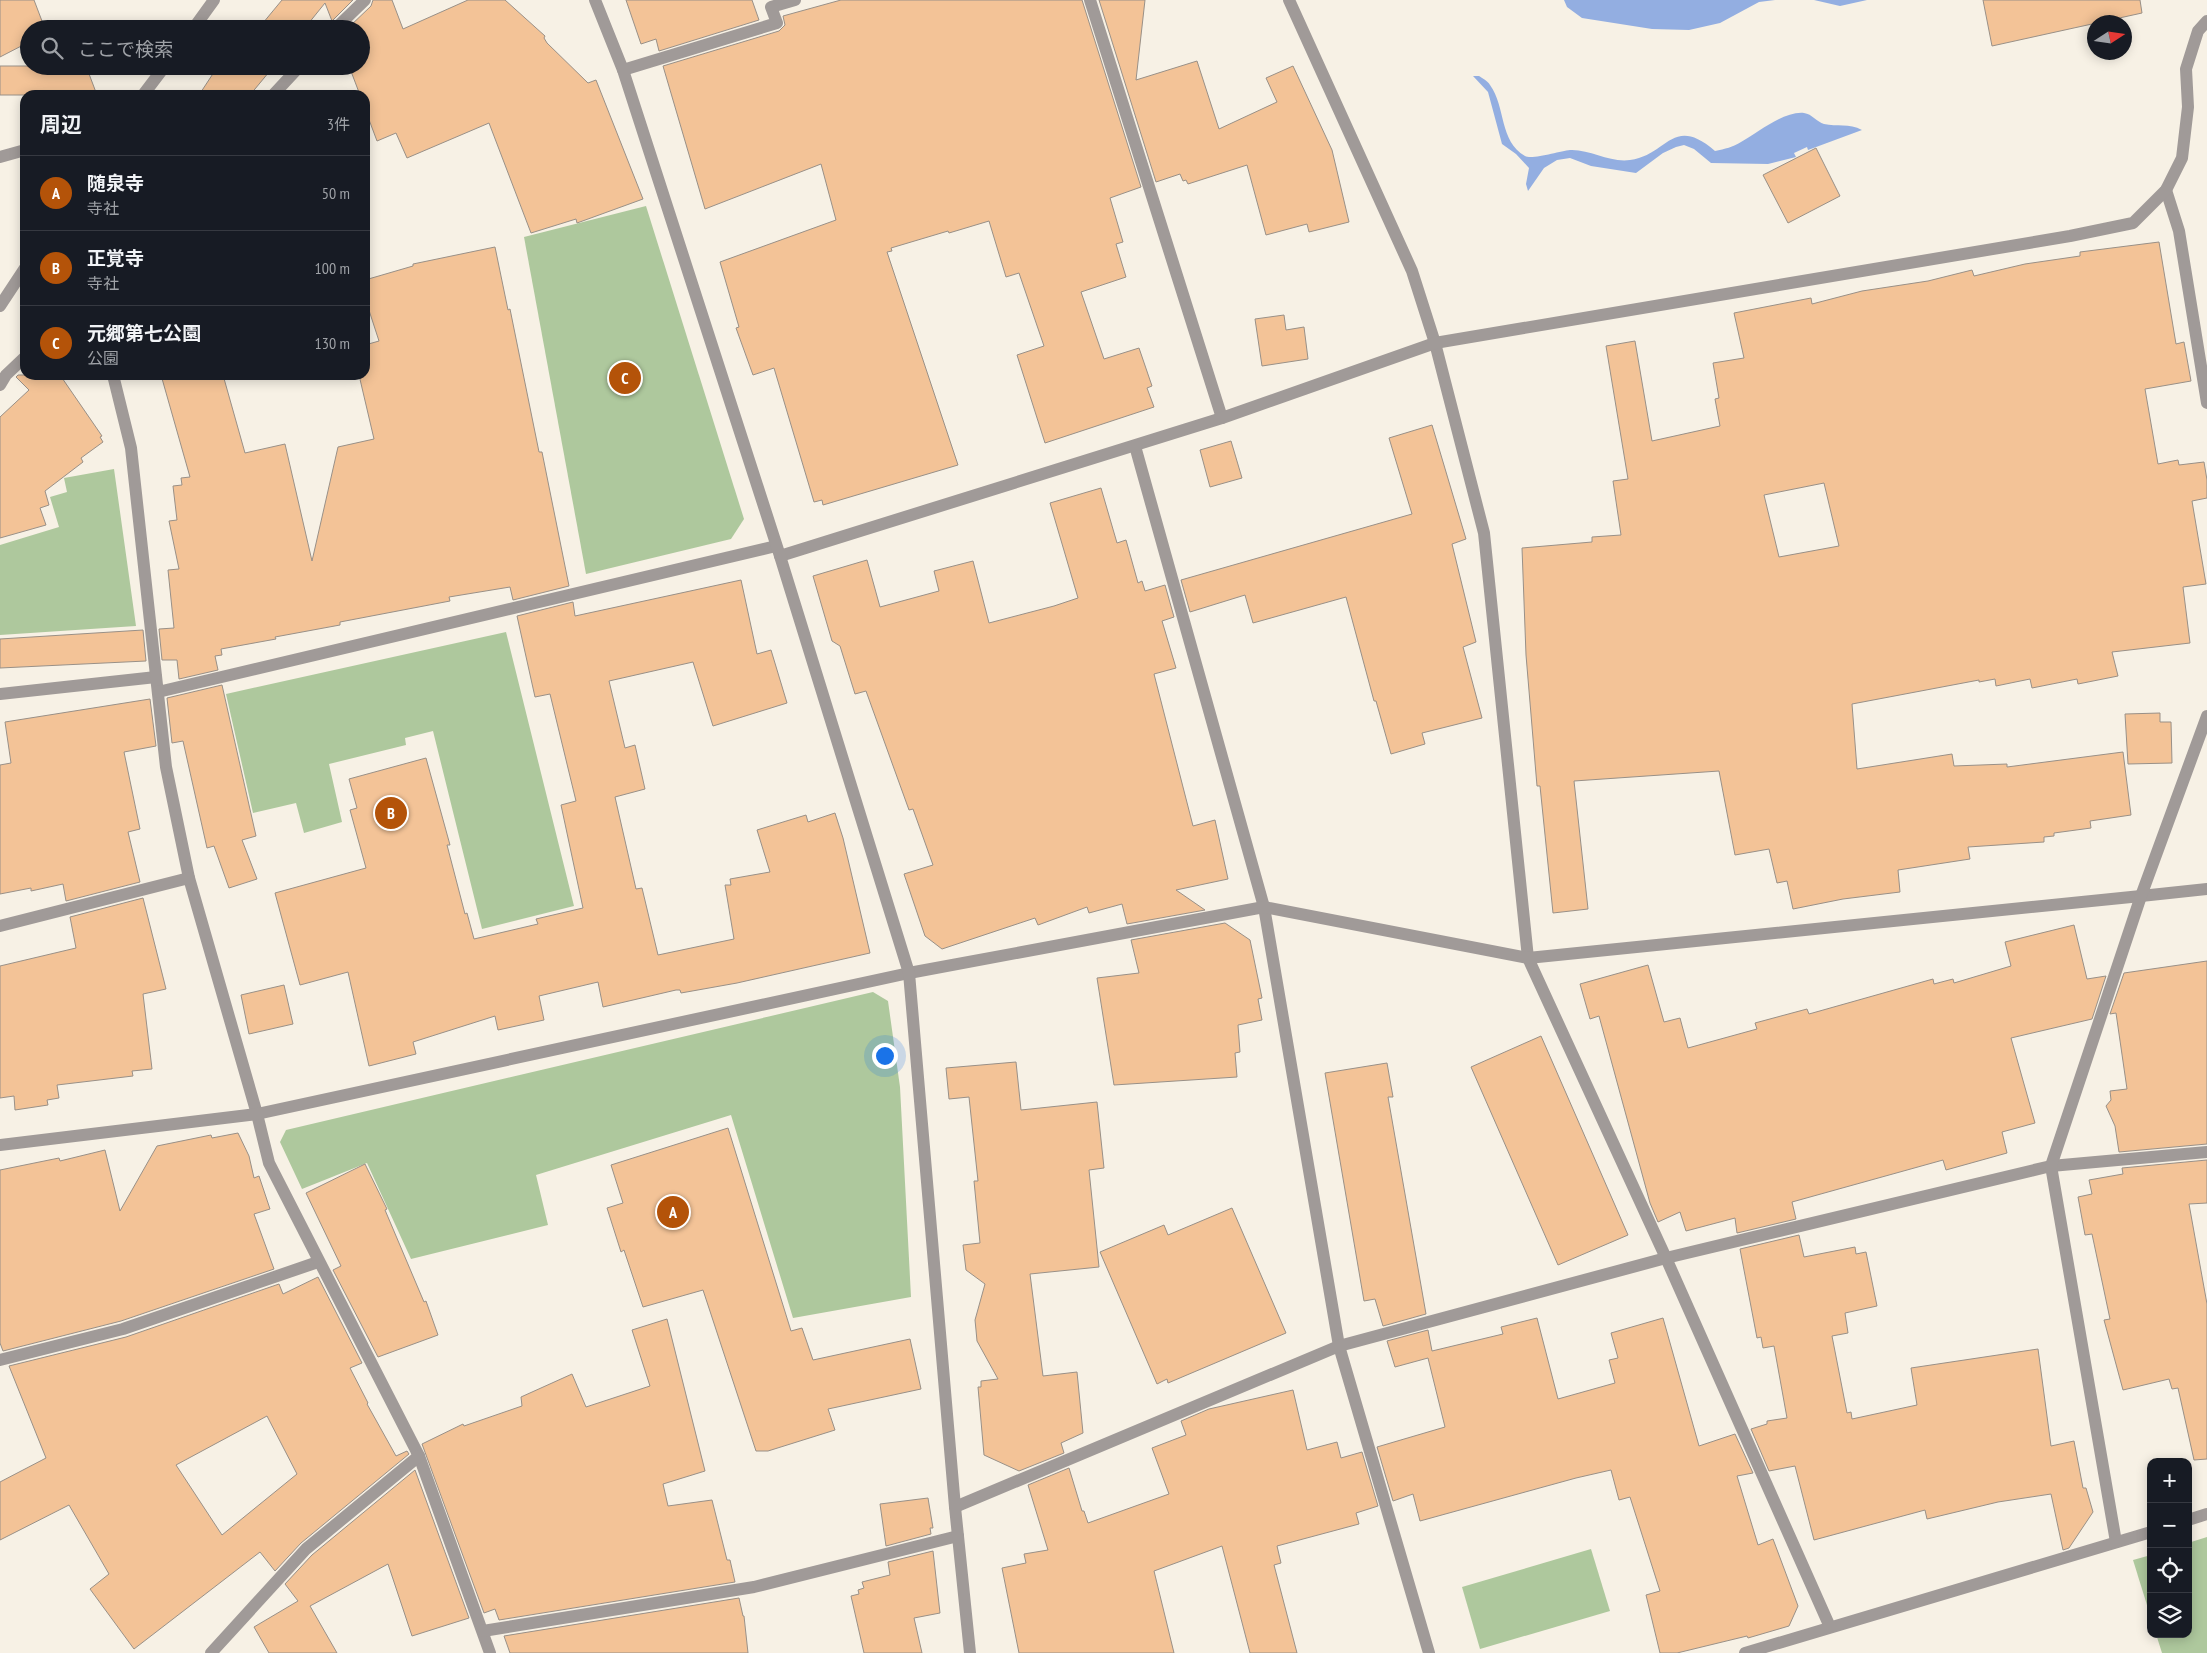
<!DOCTYPE html>
<html lang="ja">
<head>
<meta charset="utf-8">
<style>
	body { margin:0; font-family:"PT Sans Narrow","Noto Sans JP",sans-serif; background:#242831; color:#f1f3f6 }
	.controls { position:absolute; right:15px; bottom:15px; display:grid; overflow:hidden; border-radius:10px; box-shadow:0 2px 12px #0003 }
	.controls button { width:45px; height:45px; display:grid; place-items:center; padding:0; border:0; border-bottom:1px solid #363941; background:#171b24; color:#f1f3f6; font:25px sans-serif }
	.compass { position:absolute; left:2087px; top:15px; width:45px; height:45px; border-radius:50%; background:#171b24; box-shadow:0 2px 12px #0003; rotate:78deg }
	.you { position:absolute; left:884px; top:1055px; width:18px; height:18px; margin:-12px; border:4px solid #fff; border-radius:50%; background:#1a73e8; box-shadow:0 0 0 8px #1a73e833 }
	.badge { display:grid; place-items:center; width:32px; height:32px; border-radius:50%; background:#b45309; color:#fff; font-size:16px; font-weight:700 }
	.pin { position:absolute; translate:-50% -50%; border:2px solid #fff; box-shadow:0 1px 5px #0006 }
	.list { margin:0; padding:0; list-style:none }
	h2 { display:flex; justify-content:space-between; align-items:center; height:65px; margin:0; padding:0 20px; font-size:21px }
	h2 small { font-size:16px; font-weight:400; color:#9ea1a6 }
	.list li { display:grid; grid-template-columns:32px 1fr auto; gap:15px; align-items:center; box-sizing:border-box; height:75px; padding:0 20px; border-top:1px solid #363941 }
	.list b { display:block; font-size:19px; white-space:nowrap }
	.list p { margin:0; font-size:16px; white-space:nowrap; color:#9ea1a6 }
	.list em { font-size:16px; font-style:normal; color:#9ea1a6 }
	.icon { flex:none; width:28px; height:28px; fill:none; stroke:currentColor; stroke-width:2; stroke-linecap:round; stroke-linejoin:round }
	.map { position:relative; flex:none; width:2207px; height:1653px; overflow:hidden }
	.search { position:absolute; background:#171b24; box-shadow:0 2px 12px #0003; left:20px; top:20px; width:350px; height:55px; display:flex; align-items:center; gap:12px; box-sizing:border-box; padding:0 18px; border-radius:28px; color:#9ea1a6; font-size:19px }
	.panel { position:absolute; background:#171b24; box-shadow:0 2px 12px #0003; left:20px; top:90px; width:350px; height:290px; border-radius:15px }
	.map>svg:first-child { display:block }
	.green { fill:#aec89d }
	.water { fill:#93aee1 }
	.building { fill:#f3c397; stroke:#999087; fill-rule:evenodd }
	.lines { fill:none; stroke-linecap:round; stroke-linejoin:round }
	.service { stroke:#a09a98; stroke-width:12 }
	.minor { stroke:#a09a98; stroke-width:12 }
	.tertiary { stroke:#a09a98; stroke-width:12 }
</style>
</head>
<body>
<div class="map">
<svg width="2207" height="1653" viewBox="0 0 2207 1653">
	<rect width="100%" height="100%" fill="#f7f1e5"/>
	<g class="green">
		<path d="M646,206L744,519L731,539L586,574L524,237Z"/>
		<path d="M114,469L136,626L0,635V545L59,527L50,497L67,492L64,478Z"/>
		<path d="M506,632L574,906L482,929L433,731L405,738L406,745L329,764L342,822L304,833L296,803L253,813L226,694Z"/>
		<path d="M873,992L888,1001L900,1087L911,1297L793,1318L731,1115L536,1175L548,1225L411,1259L367,1163L302,1189L280,1142L286,1130Z"/>
		<path d="M2207,1537V1653H2162L2156,1634H2188V1543Z"/>
		<path d="M1591,1549L1610,1611L1480,1649L1462,1587Z"/>
		<path d="M2151,1555V1618L2133,1560Z"/>
	</g>
	<g class="water">
		<path d="M1564,0H1775L1759,2L1720,23L1689,30L1652,29L1582,18L1567,7Z"/>
		<path d="M1814,0H1867L1840,6Z"/>
		<path d="M1473,76H1479C1482,78 1488,81 1490,85C1506,107 1499,141 1525,156C1532,160 1560,151 1570,150C1590,149 1610,163 1630,160C1667,156 1672,114 1715,151C1725,149 1733,147 1741,142C1758,133 1783,111 1804,113C1812,114 1817,122 1824,124C1837,127 1849,123 1862,130L1808,150L1807,147L1794,153L1796,157L1768,164L1711,163L1694,149L1684,145L1676,147L1663,153L1636,173L1591,166L1570,158L1557,160L1544,168L1528,191L1526,184L1529,168L1516,154L1502,144L1488,92Z"/>
	</g>
	<g class="building">
		<path d="M0,0H34L45,29H29V42L0,57Z"/>
		<path d="M282,0H353L332,21L325,3L304,29H258Z"/>
		<path d="M373,0H392L403,29L468,0H505L545,36L544,38L547,43L588,83L596,80L643,199L577,223L576,219L531,233L489,123L407,158L396,133L377,141L365,109V95H360L349,66H361V29H347L371,6Z"/>
		<path d="M626,0H752L759,20L659,51L656,39L641,44Z"/>
		<path d="M841,0H1082L1141,187L1110,198L1123,242L1116,244L1126,277L1081,292L1104,359L1139,348L1152,386L1147,388L1154,407L1045,443L1017,355L1044,346L1019,273L1006,277L989,221L949,233L948,231L891,248L892,251L887,252L958,465L823,505L822,500L814,502L774,368L753,375L736,328L739,327L720,262L836,220L821,164L705,209L663,66L779,31L785,25L783,16Z"/>
		<path d="M1099,0H1145L1136,80L1197,61L1219,129L1277,102L1266,78L1293,66L1332,150L1349,222L1309,232L1307,224L1266,235L1247,165L1188,184L1186,180L1183,181L1180,174L1156,182Z"/>
		<path d="M1983,0H2140L2142,13L1992,46Z"/>
		<path d="M0,66H86L97,95H0Z"/>
		<path d="M218,66H274L250,95H199Z"/>
		<path d="M1816,148L1840,196L1788,223L1763,175Z"/>
		<path d="M2159,242L2176,344L2184,342L2191,381L2145,389L2158,464L2178,460L2179,465L2204,462L2207,480V498L2192,501L2206,584L2183,587L2190,643L2112,652L2118,676L2078,684L2077,679L2032,688L2030,679L1996,686L1995,679L1979,682V680L1852,704L1857,769L1952,754L1954,766L2007,764V767L2123,752L2131,815L2090,821L2091,828L2054,833V836L2044,837V842L1968,847L1970,859L1898,870L1900,892L1843,899L1793,909L1787,881L1777,883L1769,849L1735,855L1719,771L1574,781L1588,909L1553,913L1540,786H1537L1526,655L1522,548L1592,542V537L1621,535L1613,481L1628,479L1606,346L1635,341L1652,441L1720,426L1715,399L1719,398L1713,363L1744,358L1734,313L1811,298L1812,304L1862,291L1928,281L1972,270L1974,276L2025,264L2080,256V252ZM1824,483L1839,546L1779,557L1764,495Z"/>
		<path d="M495,247L508,310L510,309L539,452H542L569,586L513,600L510,587L449,597L450,601L340,622V625L275,637L276,639L221,649L222,655L215,656L218,670L179,679L177,660H162L159,629L174,628L168,570L179,569L169,521L177,520L173,486L182,485L181,478L190,477L161,375H223L245,453L285,444L312,561L338,447L374,439L359,375H365V345L379,341L365,298V280L413,266V264Z"/>
		<path d="M1284,315L1286,330L1304,327L1308,359L1262,366L1255,319Z"/>
		<path d="M18,375H60L102,436L100,437L103,442L81,458L83,462L45,491L49,505L40,508L46,525L0,538V417L29,390L16,377Z"/>
		<path d="M1432,425L1466,539L1452,544L1476,642L1463,647L1482,718L1422,733L1425,744L1391,754L1376,701H1374L1346,597L1253,623L1245,595L1190,612L1181,580L1412,514L1389,438Z"/>
		<path d="M1231,441L1242,478L1210,487L1200,450Z"/>
		<path d="M1101,488L1117,543L1126,540L1138,583L1142,581L1145,591L1165,585L1174,617L1162,621L1176,668L1154,674L1193,826L1215,820L1228,879L1176,890L1205,910L1127,924L1122,904L1089,913L1087,907L1038,925L1035,918L942,949L925,936L904,874L933,865L913,809L909,810L866,691L855,694L840,646L832,641L813,576L867,560L880,607L939,591L934,571L973,561L989,623L1054,606L1078,598L1050,503Z"/>
		<path d="M741,580L757,654L771,650L787,703L713,726L693,662L609,681L625,748L635,745L645,789L615,797L636,889L642,888L658,955L734,939L725,885H731L730,879L770,872L757,830L806,815L808,822L835,813L843,838L870,953L737,983L681,993L680,990H676L603,1007L598,982L539,996L544,1020L498,1030L495,1016L413,1042L416,1054L369,1066L348,972L300,985L275,893L366,868L350,810L357,808L349,779L426,758L450,845H447L465,914L467,913L474,939L538,924L536,919L583,908L561,805L576,801L550,694L535,697L517,616L573,602L575,616Z"/>
		<path d="M143,630L146,661L0,668V639Z"/>
		<path d="M222,685L256,836L242,840L257,879L229,888L214,846L207,848L183,741L172,743L167,698Z"/>
		<path d="M150,699L156,746L124,752L140,829L128,832L140,882L66,901L63,884L31,891V888L0,894V765L11,763L5,722Z"/>
		<path d="M2160,713V722H2171L2172,763L2128,764L2125,714Z"/>
		<path d="M143,898L166,989L143,994L152,1069L132,1071L133,1076L57,1085L59,1098L47,1100L48,1105L15,1110L14,1096L0,1098V966L76,948L70,917Z"/>
		<path d="M1225,923L1250,940L1262,998L1258,999L1262,1020L1238,1025L1240,1052L1235,1053L1237,1077L1114,1085L1097,978L1139,973L1131,940Z"/>
		<path d="M2074,925L2087,979L2106,976L2092,1019L2011,1038L2035,1123L2002,1132L2007,1153L1946,1170L1943,1160L1792,1202L1796,1219L1737,1233L1735,1218L1686,1231L1680,1212L1658,1222L1650,1203L1599,1016L1590,1019L1580,984L1648,965L1664,1022L1680,1018L1688,1048L1757,1029L1755,1023L1807,1009L1809,1014L1933,979L1934,984L1953,979L1954,983L2011,966L2005,942Z"/>
		<path d="M2207,961V1144L2119,1152L2115,1126L2106,1106L2111,1100L2110,1091L2127,1089L2116,1013L2110,1014L2124,973Z"/>
		<path d="M284,985L293,1024L249,1034L241,995Z"/>
		<path d="M1541,1036L1628,1235L1558,1265L1471,1067Z"/>
		<path d="M1016,1062L1021,1110L1097,1102L1104,1168L1089,1170L1099,1267L1030,1274L1043,1376L1077,1372L1083,1433L1061,1443L1064,1453L1019,1471L984,1455L978,1387H981V1381L998,1379L977,1341L976,1330L975,1320L985,1284L966,1270L963,1245L980,1243L974,1181H978L969,1097L949,1099L946,1068Z"/>
		<path d="M1387,1063L1393,1097H1388L1426,1314L1383,1326L1375,1299L1364,1301L1325,1073Z"/>
		<path d="M728,1128L791,1331L802,1328L813,1360L910,1339L921,1389L828,1409L835,1430L768,1451H756L703,1290L643,1307L624,1250L621,1252L607,1208L623,1203L611,1165Z"/>
		<path d="M238,1133L249,1156L254,1178L259,1176L270,1209L254,1214L274,1269L121,1321L3,1351L0,1343V1170L59,1158L60,1161L105,1150L120,1211L157,1146L211,1135L212,1138Z"/>
		<path d="M2207,1160V1203L2189,1204L2207,1304V1459L2194,1460L2178,1388L2172,1389L2169,1379L2123,1390L2104,1320L2110,1319L2092,1234L2085,1235L2078,1197L2092,1194L2089,1180L2123,1174L2122,1168Z"/>
		<path d="M365,1164L387,1209L385,1210L424,1302L426,1301L438,1335L378,1357L333,1270L341,1266L306,1193Z"/>
		<path d="M1232,1208L1286,1333L1168,1383L1167,1379L1157,1384L1100,1252L1164,1225L1168,1235Z"/>
		<path d="M1799,1235L1804,1257L1855,1247L1856,1254L1866,1252L1877,1306L1845,1313L1848,1333L1832,1336L1847,1413L1851,1412L1852,1419L1917,1405L1911,1368L2038,1349L2051,1446L2074,1441L2083,1488H2086L2093,1512L2069,1548L2063,1550L2051,1494L1998,1502L1927,1519L1925,1510L1814,1540L1795,1466L1769,1471L1751,1429L1767,1424V1421L1787,1418L1774,1346L1763,1348L1761,1337L1757,1338L1740,1249Z"/>
		<path d="M318,1277L362,1363L350,1368L368,1403L367,1404L396,1456L407,1451L409,1454L301,1543L275,1571L260,1552L134,1649L90,1589L109,1574L69,1505L0,1540V1482L46,1458L9,1366L126,1337L279,1284L283,1294ZM267,1416L297,1474L222,1535L176,1465Z"/>
		<path d="M1537,1318L1558,1399L1615,1383L1609,1360L1618,1358L1611,1333L1663,1318L1699,1446L1735,1434L1753,1473L1737,1476L1758,1545L1773,1539L1798,1606L1789,1626L1748,1638L1747,1636L1677,1653H1660L1646,1595L1660,1591L1630,1497L1619,1500L1611,1470L1576,1478L1420,1521L1413,1494L1393,1501L1377,1447L1445,1427L1428,1358L1395,1367L1387,1341L1428,1330L1432,1351L1503,1334L1501,1327Z"/>
		<path d="M667,1319L705,1471L663,1484L668,1506L712,1500L727,1560H730L735,1582L499,1620L495,1609L484,1613L422,1444L463,1424L464,1426L522,1406L521,1397L572,1374L586,1407L650,1386L632,1330Z"/>
		<path d="M1293,1390L1307,1450L1337,1442L1341,1458L1362,1452L1378,1506L1356,1513L1359,1524L1277,1546L1281,1563L1274,1565L1297,1653H1250L1222,1546L1154,1571L1174,1653H1019L1002,1568L1026,1563L1024,1554L1048,1550L1028,1485L1069,1468L1082,1511H1084L1088,1523L1169,1494L1152,1448L1186,1435L1181,1421L1209,1409Z"/>
		<path d="M415,1470L469,1618L412,1636L388,1564L310,1606L337,1653H269L254,1627L298,1601L285,1584L312,1555Z"/>
		<path d="M928,1498L933,1528H930L931,1534L886,1546L880,1504Z"/>
		<path d="M933,1551L940,1613L914,1618L922,1653H864L851,1596L859,1594L858,1590L864,1588L862,1582L890,1575L888,1562Z"/>
		<path d="M739,1598L743,1616H744L748,1653H510L504,1636Z"/>
	</g>
	<g class="lines">
		<g class="service">
			<path d="M1090,0L1222,418"/>
			<path d="M335,29L365,0"/>
			<path d="M623,70L777,23L771,7L795,0"/>
			<path d="M273,95L300,66"/>
			<path d="M0,385L6,375L25,357"/>
			<path d="M0,694L156,677"/>
			<path d="M2141,896L2207,889"/>
			<path d="M0,1360L123,1329L318,1262"/>
		</g>
		<g class="minor">
			<path d="M1289,0L1412,271L1435,343L1484,533L1528,958L1666,1258L1830,1627"/>
			<path d="M0,157L25,150"/>
			<path d="M2166,190L2179,231L2207,403"/>
			<path d="M113,375L131,448L166,767L189,878L257,1114L269,1163L419,1456L490,1653"/>
			<path d="M1135,446L1264,907L1339,1346L1429,1653"/>
			<path d="M780,556L1222,418L1435,343L2070,236L2133,223L2166,190L2182,158L2188,107L2186,69L2198,31L2207,21"/>
			<path d="M158,692L776,546"/>
			<path d="M0,926L189,878"/>
			<path d="M0,1145L257,1114L909,973L1264,907L1528,958L2141,896"/>
			<path d="M955,1507L1339,1346L1666,1258L2051,1166L2207,1152"/>
			<path d="M2188,1520L2207,1514"/>
			<path d="M2116,1542L2051,1166L2141,896L2207,716"/>
			<path d="M483,1631L754,1587L958,1536"/>
			<path d="M211,1653L306,1549L419,1456"/>
			<path d="M1745,1653L2151,1532"/>
		</g>
		<g class="tertiary">
			<path d="M595,0L623,70L780,556L909,973L955,1507L970,1653"/>
			<path d="M193,29L214,0"/>
			<path d="M143,95L165,66"/>
			<path d="M0,306L25,268"/>
		</g>
	</g>
</svg>
<div class="controls">
<button>+</button>
<button>−</button>
<button><svg class="icon" aria-label="locate" viewBox="0 0 24 24"><circle cx="12" cy="12" r="6"/><path d="M12 2v4M12 18v4M2 12h4M18 12h4"/></svg></button>
<button><svg class="icon" aria-label="layers" viewBox="0 0 24 24"><path d="M12 4l9 5-9 5-9-5zM3 14l9 5 9-5"/></svg></button>
</div>
<svg class="compass" viewBox="-18 -18 36 36"><path d="M0-13l5 13h-10z" fill="#e53935"/><path d="M0 13l5-13h-10z" fill="#9ea1a6"/></svg>
<div class="you"></div>
<div class="pin badge" style="left:673px;top:1212px">A</div>
<div class="pin badge" style="left:391px;top:813px">B</div>
<div class="pin badge" style="left:625px;top:378px">C</div>
<div class="search"><svg class="icon" aria-label="search" viewBox="0 0 24 24"><circle cx="10" cy="10" r="6"/><path d="M15 15l6 6"/></svg>ここで検索</div>
<section class="panel">
<h2>周辺<small>3件</small></h2>
<ul class="list">
<li><span class="badge">A</span><div><b>随泉寺</b><p>寺社</p></div><em>50 m</em></li>
<li><span class="badge">B</span><div><b>正覚寺</b><p>寺社</p></div><em>100 m</em></li>
<li><span class="badge">C</span><div><b>元郷第七公園</b><p>公園</p></div><em>130 m</em></li>
</ul>
</section>
</div>
</body>
</html>
